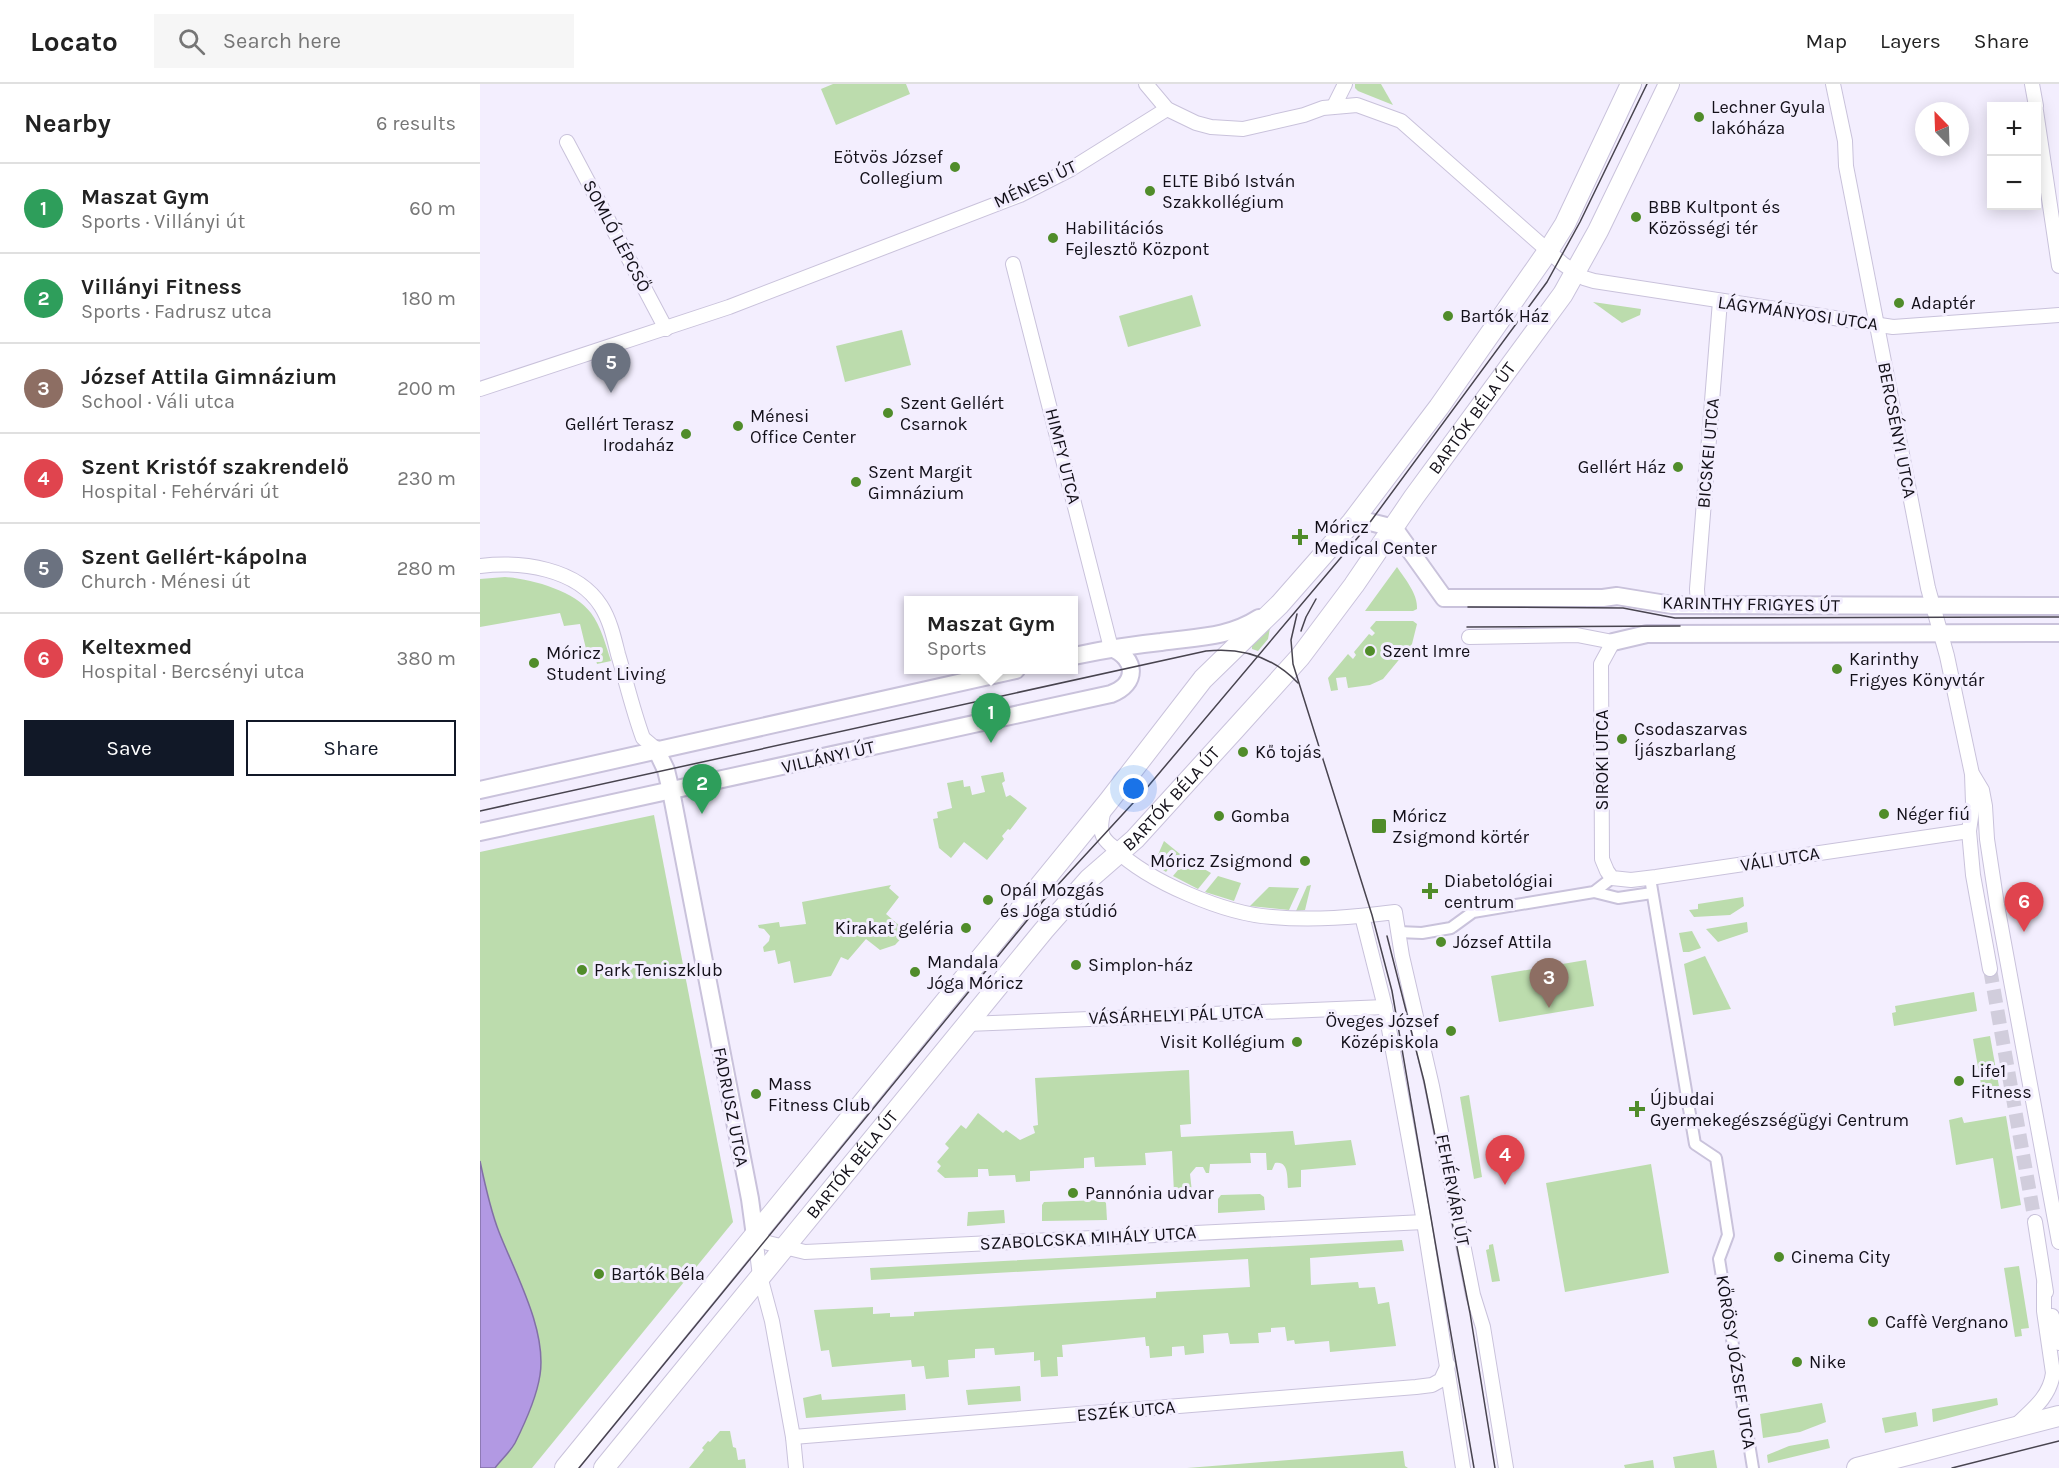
<!DOCTYPE html>
<html lang="en">
<head>
<meta charset="utf-8">
<style>
	body { margin:0; font-family:Karla,sans-serif; background:#f6f6f6; color:#222 }
	.controls { position:absolute; right:18px; top:18px; display:grid; overflow:hidden; border-radius:0px; box-shadow:0 3px 15px #0003 }
	.controls button { width:54px; height:54px; display:grid; place-items:center; padding:0; border:0; border-bottom:2px solid #e0e0e0; background:#fff; color:#222; font:30px sans-serif }
	.compass { position:absolute; left:1435px; top:18px; width:54px; height:54px; border-radius:50%; background:#fff; box-shadow:0 3px 15px #0003; rotate:337deg }
	.you { position:absolute; left:654px; top:705px; width:21px; height:21px; margin:-15px; border:4px solid #fff; border-radius:50%; background:#1a73e8; box-shadow:0 0 0 9px #1a73e833 }
	.badge { display:grid; place-items:center; width:39px; height:39px; border-radius:50%; background:#111827; color:#fff; font-size:20px; font-weight:700 }
	.pin { position:absolute; translate:-50% -50px; filter:drop-shadow(0 2px 3px #0008) }
	.pin::after { content:''; position:absolute; top:32px; width:21px; height:18px; background:inherit; clip-path:polygon(0 0,100% 0,50% 100%) }
	.popup { position:absolute; left:424px; top:512px; width:174px; height:78px; box-sizing:border-box; display:grid; place-content:center; border-radius:0px; background:#fff; filter:drop-shadow(0 2px 4px #0005); font-size:20px; white-space:nowrap; color:#767676 }
	.popup b { font-size:22px; color:#222 }
	.popup::after { content:''; position:absolute; left:50%; top:100%; margin-left:-12px; border:12px solid transparent; border-top-color:#fff }
	.list { margin:0; padding:0; list-style:none }
	h2 { display:flex; justify-content:space-between; align-items:center; height:78px; margin:0; padding:0 24px; font-size:26px }
	h2 small { font-size:20px; font-weight:400; color:#767676 }
	.list li { display:grid; grid-template-columns:39px 1fr auto; gap:18px; align-items:center; box-sizing:border-box; height:90px; padding:0 24px; border-top:2px solid #e0e0e0 }
	.list b { display:block; font-size:22px; white-space:nowrap }
	.list p { margin:0; font-size:20px; white-space:nowrap; color:#767676 }
	.list em { font-size:20px; font-style:normal; color:#767676 }
	.actions { display:flex; gap:12px; padding:18px 24px }
	.actions a { flex:1; padding:14px 0; border:2px solid #111827; border-radius:0px; text-align:center; font-size:21px; color:#111827 }
	.actions .main { background:#111827; color:#fff }
	.icon { flex:none; width:33px; height:33px; fill:none; stroke:currentColor; stroke-width:2; stroke-linecap:round; stroke-linejoin:round }
	.map { position:relative; flex:none; width:1579px; height:1384px; overflow:hidden }
	header { display:flex; align-items:center; gap:36px; box-sizing:border-box; height:84px; padding:0 30px; background:#fff; border-bottom:2px solid #e0e0e0 }
	header strong { font-size:28px }
	nav { display:flex; gap:33px; margin-inline-start:auto; font-size:21px }
	.search { width:420px; height:54px; background:#f6f6f6; display:flex; align-items:center; gap:15px; box-sizing:border-box; padding:0 21px; border-radius:0px; color:#767676; font-size:22px }
	main { display:flex }
	aside { flex:1; background:#fff }
	.map>svg:first-child { display:block }
	.green { fill:#bcdcad }
	.water { fill:#b299e3; stroke:#8270a6; stroke-width:1.5 }
	.lines { fill:none; stroke-linecap:round; stroke-linejoin:round }
	.minor-tunnel { stroke:#d1cddc; stroke-width:14; stroke-dasharray:14 7; stroke-linecap:butt }
	.pedestrian-casing { stroke:#c9c2db; stroke-width:14 }
	.minor-casing { stroke:#c9c2db; stroke-width:16 }
	.tertiary-casing { stroke:#c9c2db; stroke-width:20 }
	.secondary-casing { stroke:#c9c2db; stroke-width:22 }
	.pedestrian { stroke:#fff; stroke-width:10 }
	.minor { stroke:#fff; stroke-width:14 }
	.tertiary { stroke:#fff; stroke-width:16 }
	.secondary { stroke:#fff; stroke-width:20 }
	.tram { stroke:#48444f; stroke-width:1.5 }
	.poi-dot { fill:#508c2a; stroke:#f3eefe; stroke-width:2 }
	.labels { text-anchor:middle; dominant-baseline:central; stroke-width:6; stroke-linejoin:round; paint-order:stroke }
	.poi-label { font-size:18px; fill:#131019; stroke:#f3eefe; text-anchor:start }
	.street-label { font-size:18px; fill:#131019; stroke:#f3eefe }
</style>
</head>
<body>
<header>
<strong>Locato</strong>
<div class="search"><svg class="icon" aria-label="search" viewBox="0 0 24 24"><circle cx="10" cy="10" r="6"/><path d="M15 15l6 6"/></svg>Search here</div>
<nav><a>Map</a><a>Layers</a><a>Share</a></nav>
</header>
<main>
<aside>
<h2>Nearby<small>6 results</small></h2>
<ul class="list">
<li><span class="badge" style="background:#2e9e5b">1</span><div><b>Maszat Gym</b><p>Sports · Villányi út</p></div><em>60 m</em></li>
<li><span class="badge" style="background:#2e9e5b">2</span><div><b>Villányi Fitness</b><p>Sports · Fadrusz utca</p></div><em>180 m</em></li>
<li><span class="badge" style="background:#8d6e63">3</span><div><b>József Attila Gimnázium</b><p>School · Váli utca</p></div><em>200 m</em></li>
<li><span class="badge" style="background:#e0444e">4</span><div><b>Szent Kristóf szakrendelő</b><p>Hospital · Fehérvári út</p></div><em>230 m</em></li>
<li><span class="badge" style="background:#6b7280">5</span><div><b>Szent Gellért-kápolna</b><p>Church · Ménesi út</p></div><em>280 m</em></li>
<li><span class="badge" style="background:#e0444e">6</span><div><b>Keltexmed</b><p>Hospital · Bercsényi utca</p></div><em>380 m</em></li>
</ul>
<div class="actions"><a class="main">Save</a><a>Share</a></div>
</aside>
<div class="map">
<svg width="1579" height="1384" viewBox="0 0 1579 1384">
	<rect width="100%" height="100%" fill="#f3eefe"/>
	<g class="green">
		<path d="M353,0H426L430,10L356,41L341,5Z"/>
		<path d="M875,0H901L913,21L878,7L875,4Z"/>
		<path d="M712,211L721,242L648,263L639,232Z"/>
		<path d="M1113,218L1161,225L1160,231L1142,239Z"/>
		<path d="M422,246L431,281L365,298L356,262Z"/>
		<path d="M917,483C925,495 938,510 937,525L933,527H885Z"/>
		<path d="M25,493C52,495 95,507 111,529C121,542 126,562 131,577L117,580L115,572L108,573L100,540L84,542L80,529L0,543V495Z"/>
		<path d="M896,537H933L937,540L932,560L903,595L890,601L868,604L866,593L856,594L858,606L851,607L848,594L868,570L873,575L876,571L874,568L889,550L892,552L895,549L890,544Z"/>
		<path d="M790,544L788,555L778,567L772,565V561Z"/>
		<path d="M523,688L525,697L522,699L526,713L530,711L547,724L530,746L528,745L522,752L524,755L507,776L484,758L471,774L459,764L453,735L458,734L457,728L472,724L467,699L483,696L484,703L490,702L492,711L505,708L501,692Z"/>
		<path d="M174,731L253,1138L52,1384H0V768Z"/>
		<path d="M684,757L700,770L686,788L674,780Z"/>
		<path d="M707,775L731,789L718,805L693,792Z"/>
		<path d="M738,792L761,799L754,817L725,808Z"/>
		<path d="M411,801L409,804L419,813L406,830L420,842L423,839L430,845L415,861L400,866L386,855L368,876L361,873L351,892L314,899L310,877L298,880L295,866L284,868L283,863L289,857L290,852L284,845L279,844L278,841L299,838L300,843L326,840L322,818Z"/>
		<path d="M831,801L825,826L816,827L827,802Z"/>
		<path d="M789,803L819,804L809,826L770,822Z"/>
		<path d="M1263,813L1264,822L1250,831L1214,833L1209,826L1218,825V820Z"/>
		<path d="M1267,838L1268,848L1238,858L1226,845Z"/>
		<path d="M1212,847L1221,864L1209,868H1203L1199,849Z"/>
		<path d="M1225,872L1251,925L1213,931L1204,880Z"/>
		<path d="M1106,876L1114,922L1019,938L1011,892Z"/>
		<path d="M1494,908L1497,927L1414,942L1412,929L1416,928L1415,922Z"/>
		<path d="M1510,952L1520,1008L1503,1011L1493,955Z"/>
		<path d="M709,986L711,1040L700,1041L701,1053L813,1047L815,1061L871,1056L876,1081L821,1086V1103L808,1104C807,1094 809,1076 795,1079L792,1086H787L786,1069H770L771,1079L730,1080L729,1089H726L723,1083H716L710,1090L712,1108L694,1109L692,1067L665,1069L666,1081L615,1083L614,1073L604,1074V1084L550,1087V1097L536,1098L535,1091L509,1092L508,1085H498V1093L465,1094L457,1087L461,1082L457,1078L469,1064L465,1060L481,1041L486,1045L498,1029L523,1049L526,1046L540,1056L555,1049L553,1042L558,1041L555,994Z"/>
		<path d="M989,1011L1002,1093L994,1095L980,1013Z"/>
		<path d="M1526,1032L1541,1121L1521,1125L1513,1074L1476,1081L1469,1036L1482,1033L1484,1039Z"/>
		<path d="M1171,1080L1189,1189L1085,1208L1066,1099Z"/>
		<path d="M780,1110L784,1113L785,1126L738,1129V1115L741,1111Z"/>
		<path d="M623,1116L626,1119L627,1136L562,1137V1121L564,1118Z"/>
		<path d="M524,1126L525,1139L487,1142L488,1128Z"/>
		<path d="M922,1156L924,1167L830,1174L831,1201L878,1198L879,1204L895,1203L898,1220L909,1218L916,1262L850,1268L849,1257L815,1260L814,1256L807,1257L805,1243L791,1244V1248L778,1249L779,1259L750,1260L748,1249L723,1251L724,1269L705,1271L704,1262L692,1263V1272L670,1274L669,1262H666L665,1253L582,1261L583,1273H577L578,1292L561,1293L560,1276L554,1277V1268L515,1271L514,1264L495,1265V1274L468,1276L469,1293L446,1295L444,1282L432,1283L431,1276L352,1283L349,1266L341,1267L334,1226L393,1223V1230L410,1229V1233L434,1232V1228L676,1214V1208L770,1203L768,1175L391,1196L390,1184Z"/>
		<path d="M1013,1160L1020,1197L1012,1198L1006,1166L1009,1165V1161Z"/>
		<path d="M1539,1182L1549,1244L1541,1245L1542,1252L1535,1253L1524,1184Z"/>
		<path d="M540,1302L541,1317L488,1321L486,1306Z"/>
		<path d="M341,1310L342,1316L425,1310L426,1326L326,1334L323,1314Z"/>
		<path d="M1517,1314L1518,1321L1453,1338L1452,1325Z"/>
		<path d="M1342,1319L1346,1338L1320,1348L1283,1354L1280,1330Z"/>
		<path d="M1436,1328L1438,1342L1405,1349L1402,1334Z"/>
		<path d="M240,1347H250L253,1363L256,1364L258,1376L265,1375L266,1384H209L224,1366L222,1364L228,1357L230,1358Z"/>
		<path d="M1348,1355L1350,1364L1288,1379L1287,1371L1309,1362Z"/>
		<path d="M1234,1366L1237,1384H1195L1193,1373Z"/>
		<path d="M923,1367L925,1382L928,1384H707Z"/>
		<path d="M1173,1376L1174,1384H1145L1144,1381Z"/>
	</g>
	<path class="water" d="M0,1077C5,1101 10,1125 19,1148C35,1189 67,1246 60,1291C57,1311 44,1341 35,1359C30,1368 21,1376 15,1384H0Z"/>
	<g class="lines">
		<path class="minor-tunnel" d="M1510,885L1555,1138"/>
		<g class="pedestrian-casing">
			<g id="pedestrian">
				<path d="M1170,794L1215,1060L1236,1074L1248,1151L1239,1175L1273,1384"/>
				<path d="M1114,808L1138,814L1172,809"/>
				<path d="M918,848L942,849L971,844L993,828L1114,808L1132,794"/>
			</g>
		</g>
		<g class="minor-casing">
			<g id="minor">
				<path d="M666,0L687,25L716,39L731,43L763,45L824,31L843,24L877,21L921,37L1083,180L1104,194L1114,197L1413,243L1579,231"/>
				<path d="M1353,0L1365,57L1366,82L1448,504L1467,572L1492,690L1493,719L1489,747L1493,791L1510,885"/>
				<path d="M1552,0L1556,22"/>
				<path d="M854,22L865,0"/>
				<path d="M1556,27L1579,182"/>
				<path d="M87,58L186,245"/>
				<path d="M533,180L631,564"/>
				<path d="M0,305L249,223L540,111L591,85L687,25"/>
				<path d="M0,482C41,477 97,484 121,522C130,536 134,554 138,570C146,597 153,627 163,654L176,665"/>
				<path d="M1218,521L1217,505L1240,217"/>
				<path d="M989,553L1097,551L1133,558L1121,580L1122,775L1127,787L1132,794L1151,796L1176,793L1489,747"/>
				<path d="M1493,691L1502,706L1505,722L1507,755L1517,821L1579,1158"/>
				<path d="M624,725C622,733 619,744 623,752C625,757 631,761 635,765C669,798 745,830 792,833C834,837 875,833 915,828L922,872L952,1002L993,1211L1003,1243L1026,1384"/>
				<path d="M882,832L905,923L944,1138L983,1384"/>
				<path d="M487,940L905,923"/>
				<path d="M1555,1138L1566,1208"/>
				<path d="M275,1152L288,1159L325,1168L944,1138"/>
				<path d="M275,1152L280,1192L292,1237L313,1353L316,1384"/>
				<path d="M1572,1232L1579,1259"/>
				<path d="M1535,1342C1552,1326 1570,1313 1573,1289L1564,1227V1200"/>
				<path d="M313,1353L936,1303L952,1301L961,1296L968,1281"/>
			</g>
		</g>
		<g class="tertiary-casing">
			<g id="tertiary">
				<path d="M872,438H890L914,444L964,514H1123L1137,512L1192,521L1579,522"/>
				<path d="M1133,558L1167,550L1579,549"/>
				<path d="M594,572C622,566 651,561 681,558C716,553 748,554 779,534"/>
				<path d="M176,665L186,686L191,707L270,1115L275,1152"/>
				<path d="M0,706L536,586"/>
				<path d="M0,748L631,610C658,600 657,574 631,564"/>
			</g>
		</g>
		<g class="secondary-casing">
			<g id="secondary">
				<path d="M85,1384L628,718L723,595L800,520L872,438L959,323L1068,167L1085,140L1151,0"/>
				<path id="s1" d="M124,1384L564,846L609,795L655,755L756,644L820,573L874,501L934,413L1083,210L1118,147L1189,0"/>
				<path d="M1377,1384L1579,1332"/>
			</g>
		</g>
		<use href="#pedestrian" class="pedestrian"/>
		<use href="#minor" class="minor"/>
		<use href="#tertiary" class="tertiary"/>
		<use href="#secondary" class="secondary"/>
		<g class="tram">
			<path d="M988,523L1143,524L1195,534L1579,533"/>
			<path d="M817,530L811,556L813,580L892,831L912,907L994,1384"/>
			<path d="M987,543L1200,542"/>
			<path d="M821,547L826,533L836,515"/>
			<path d="M0,727L726,567C762,563 793,573 818,599"/>
			<path d="M907,852L944,997L962,1087L990,1229L1015,1384"/>
			<path d="M99,1384L563,817L665,706L885,445L1067,198L1100,138L1167,0"/>
			<path d="M1472,1384L1579,1357"/>
		</g>
	</g>
	<g class="poi-dot">
		<circle cx="1219" cy="33" r="6"/>
		<circle cx="475" cy="83" r="6"/>
		<circle cx="670" cy="107" r="6"/>
		<circle cx="1156" cy="133" r="6"/>
		<circle cx="573" cy="154" r="6"/>
		<circle cx="1419" cy="219" r="6"/>
		<circle cx="968" cy="232" r="6"/>
		<circle cx="408" cy="329" r="6"/>
		<circle cx="258" cy="342" r="6"/>
		<circle cx="206" cy="350" r="6"/>
		<circle cx="1198" cy="383" r="6"/>
		<circle cx="376" cy="398" r="6"/>
		<path d="M817 444h6v6h6v6h-6v6h-6v-6h-6v-6h6z"/>
		<circle cx="890" cy="567" r="6"/>
		<circle cx="54" cy="579" r="6"/>
		<circle cx="1357" cy="585" r="6"/>
		<circle cx="1142" cy="655" r="6"/>
		<circle cx="763" cy="668" r="6"/>
		<circle cx="1404" cy="730" r="6"/>
		<circle cx="739" cy="732" r="6"/>
		<rect x="891" y="734" width="16" height="16" rx="3"/>
		<circle cx="825" cy="777" r="6"/>
		<path d="M947 798h6v6h6v6h-6v6h-6v-6h-6v-6h6z"/>
		<circle cx="508" cy="816" r="6"/>
		<circle cx="486" cy="844" r="6"/>
		<circle cx="961" cy="858" r="6"/>
		<circle cx="596" cy="881" r="6"/>
		<circle cx="102" cy="886" r="6"/>
		<circle cx="435" cy="888" r="6"/>
		<circle cx="971" cy="947" r="6"/>
		<circle cx="817" cy="958" r="6"/>
		<circle cx="1479" cy="997" r="6"/>
		<circle cx="276" cy="1010" r="6"/>
		<path d="M1154 1016h6v6h6v6h-6v6h-6v-6h-6v-6h6z"/>
		<circle cx="593" cy="1109" r="6"/>
		<circle cx="1299" cy="1173" r="6"/>
		<circle cx="119" cy="1190" r="6"/>
		<circle cx="1393" cy="1238" r="6"/>
		<circle cx="1317" cy="1278" r="6"/>
	</g>
	<g class="labels">
		<g class="poi-label">
			<text x="1231" y="23">Lechner Gyula<tspan x="1231" dy="21">lakóháza</tspan></text>
			<text x="463" y="73" text-anchor="end">Eötvös József<tspan x="463" dy="21">Collegium</tspan></text>
			<text x="682" y="97">ELTE Bibó István<tspan x="682" dy="21">Szakkollégium</tspan></text>
			<text x="1168" y="123">BBB Kultpont és<tspan x="1168" dy="21">Közösségi tér</tspan></text>
			<text x="585" y="144">Habilitációs<tspan x="585" dy="21">Fejlesztő Központ</tspan></text>
			<text x="1431" y="219">Adaptér</text>
			<text x="980" y="232">Bartók Ház</text>
			<text x="420" y="319">Szent Gellért<tspan x="420" dy="21">Csarnok</tspan></text>
			<text x="270" y="332">Ménesi<tspan x="270" dy="21">Office Center</tspan></text>
			<text x="194" y="340" text-anchor="end">Gellért Terasz<tspan x="194" dy="21">Irodaház</tspan></text>
			<text x="1186" y="383" text-anchor="end">Gellért Ház</text>
			<text x="388" y="388">Szent Margit<tspan x="388" dy="21">Gimnázium</tspan></text>
			<text x="834" y="443">Móricz<tspan x="834" dy="21">Medical Center</tspan></text>
			<text x="902" y="567">Szent Imre</text>
			<text x="66" y="569">Móricz<tspan x="66" dy="21">Student Living</tspan></text>
			<text x="1369" y="575">Karinthy<tspan x="1369" dy="21">Frigyes Könyvtár</tspan></text>
			<text x="1154" y="645">Csodaszarvas<tspan x="1154" dy="21">Íjászbarlang</tspan></text>
			<text x="775" y="668">Kő tojás</text>
			<text x="1416" y="730">Néger fiú</text>
			<text x="751" y="732">Gomba</text>
			<text x="912" y="732">Móricz<tspan x="912" dy="21">Zsigmond körtér</tspan></text>
			<text x="813" y="777" text-anchor="end">Móricz Zsigmond</text>
			<text x="964" y="797">Diabetológiai<tspan x="964" dy="21">centrum</tspan></text>
			<text x="520" y="806">Opál Mozgás<tspan x="520" dy="21">és Jóga stúdió</tspan></text>
			<text x="474" y="844" text-anchor="end">Kirakat geléria</text>
			<text x="973" y="858">József Attila</text>
			<text x="447" y="878">Mandala<tspan x="447" dy="21">Jóga Móricz</tspan></text>
			<text x="608" y="881">Simplon-ház</text>
			<text x="114" y="886">Park Teniszklub</text>
			<text x="959" y="937" text-anchor="end">Öveges József<tspan x="959" dy="21">Középiskola</tspan></text>
			<text x="805" y="958" text-anchor="end">Visit Kollégium</text>
			<text x="1491" y="987">Life1<tspan x="1491" dy="21">Fitness</tspan></text>
			<text x="288" y="1000">Mass<tspan x="288" dy="21">Fitness Club</tspan></text>
			<text x="1170" y="1015">Újbudai<tspan x="1170" dy="21">Gyermekegészségügyi Centrum</tspan></text>
			<text x="605" y="1109">Pannónia udvar</text>
			<text x="1311" y="1173">Cinema City</text>
			<text x="131" y="1190">Bartók Béla</text>
			<text x="1405" y="1238">Caffè Vergnano</text>
			<text x="1329" y="1278">Nike</text>
		</g>
		<g class="street-label">
			<text transform="translate(555 100) rotate(-25)">MÉNESI ÚT</text>
			<text transform="translate(137 152) rotate(62)">SOMLÓ LÉPCSŐ</text>
			<text transform="translate(1318 229) rotate(8)">LÁGYMÁNYOSI UTCA</text>
			<text stroke="none"><textPath href="#s1" startOffset="1364">BARTÓK BÉLA ÚT</textPath></text>
			<text transform="translate(1417 346) rotate(79)">BERCSÉNYI UTCA</text>
			<text transform="translate(1228 369) rotate(-85)">BICSKEI UTCA</text>
			<text transform="translate(583 372) rotate(76)">HIMFY UTCA</text>
			<text transform="translate(1271 520) rotate(1)">KARINTHY FRIGYES ÚT</text>
			<text transform="translate(348 673) rotate(-13)">VILLÁNYI ÚT</text>
			<text transform="translate(1122 676) rotate(-90)">SIROKI UTCA</text>
			<text stroke="none"><textPath href="#s1" startOffset="878">BARTÓK BÉLA ÚT</textPath></text>
			<text transform="translate(1300 775) rotate(-9)">VÁLI UTCA</text>
			<text transform="translate(696 931) rotate(-2)">VÁSÁRHELYI PÁL UTCA</text>
			<text transform="translate(251 1023) rotate(79)">FADRUSZ UTCA</text>
			<text stroke="none"><textPath href="#s1" startOffset="392">BARTÓK BÉLA ÚT</textPath></text>
			<text transform="translate(973 1106) rotate(79)">FEHÉRVÁRI ÚT</text>
			<text transform="translate(608 1154) rotate(-3)">SZABOLCSKA MIHÁLY UTCA</text>
			<text transform="translate(1256 1278) rotate(81)">KŐRÖSY JÓZSEF UTCA</text>
			<text transform="translate(646 1327) rotate(-5)">ESZÉK UTCA</text>
		</g>
	</g>
</svg>
<div class="controls">
<button>+</button>
<button>−</button>
</div>
<svg class="compass" viewBox="-18 -18 36 36"><path d="M0-13l5 13h-10z" fill="#e53935"/><path d="M0 13l5-13h-10z" fill="#767676"/></svg>
<div class="you"></div>
<div class="pin badge" style="left:511px;top:659px;background:#2e9e5b">1</div>
<div class="popup"><b>Maszat Gym</b>Sports</div>
<div class="pin badge" style="left:222px;top:730px;background:#2e9e5b">2</div>
<div class="pin badge" style="left:1069px;top:924px;background:#8d6e63">3</div>
<div class="pin badge" style="left:1025px;top:1101px;background:#e0444e">4</div>
<div class="pin badge" style="left:131px;top:309px;background:#6b7280">5</div>
<div class="pin badge" style="left:1544px;top:848px;background:#e0444e">6</div>
</div>
</main>
</body>
</html>
